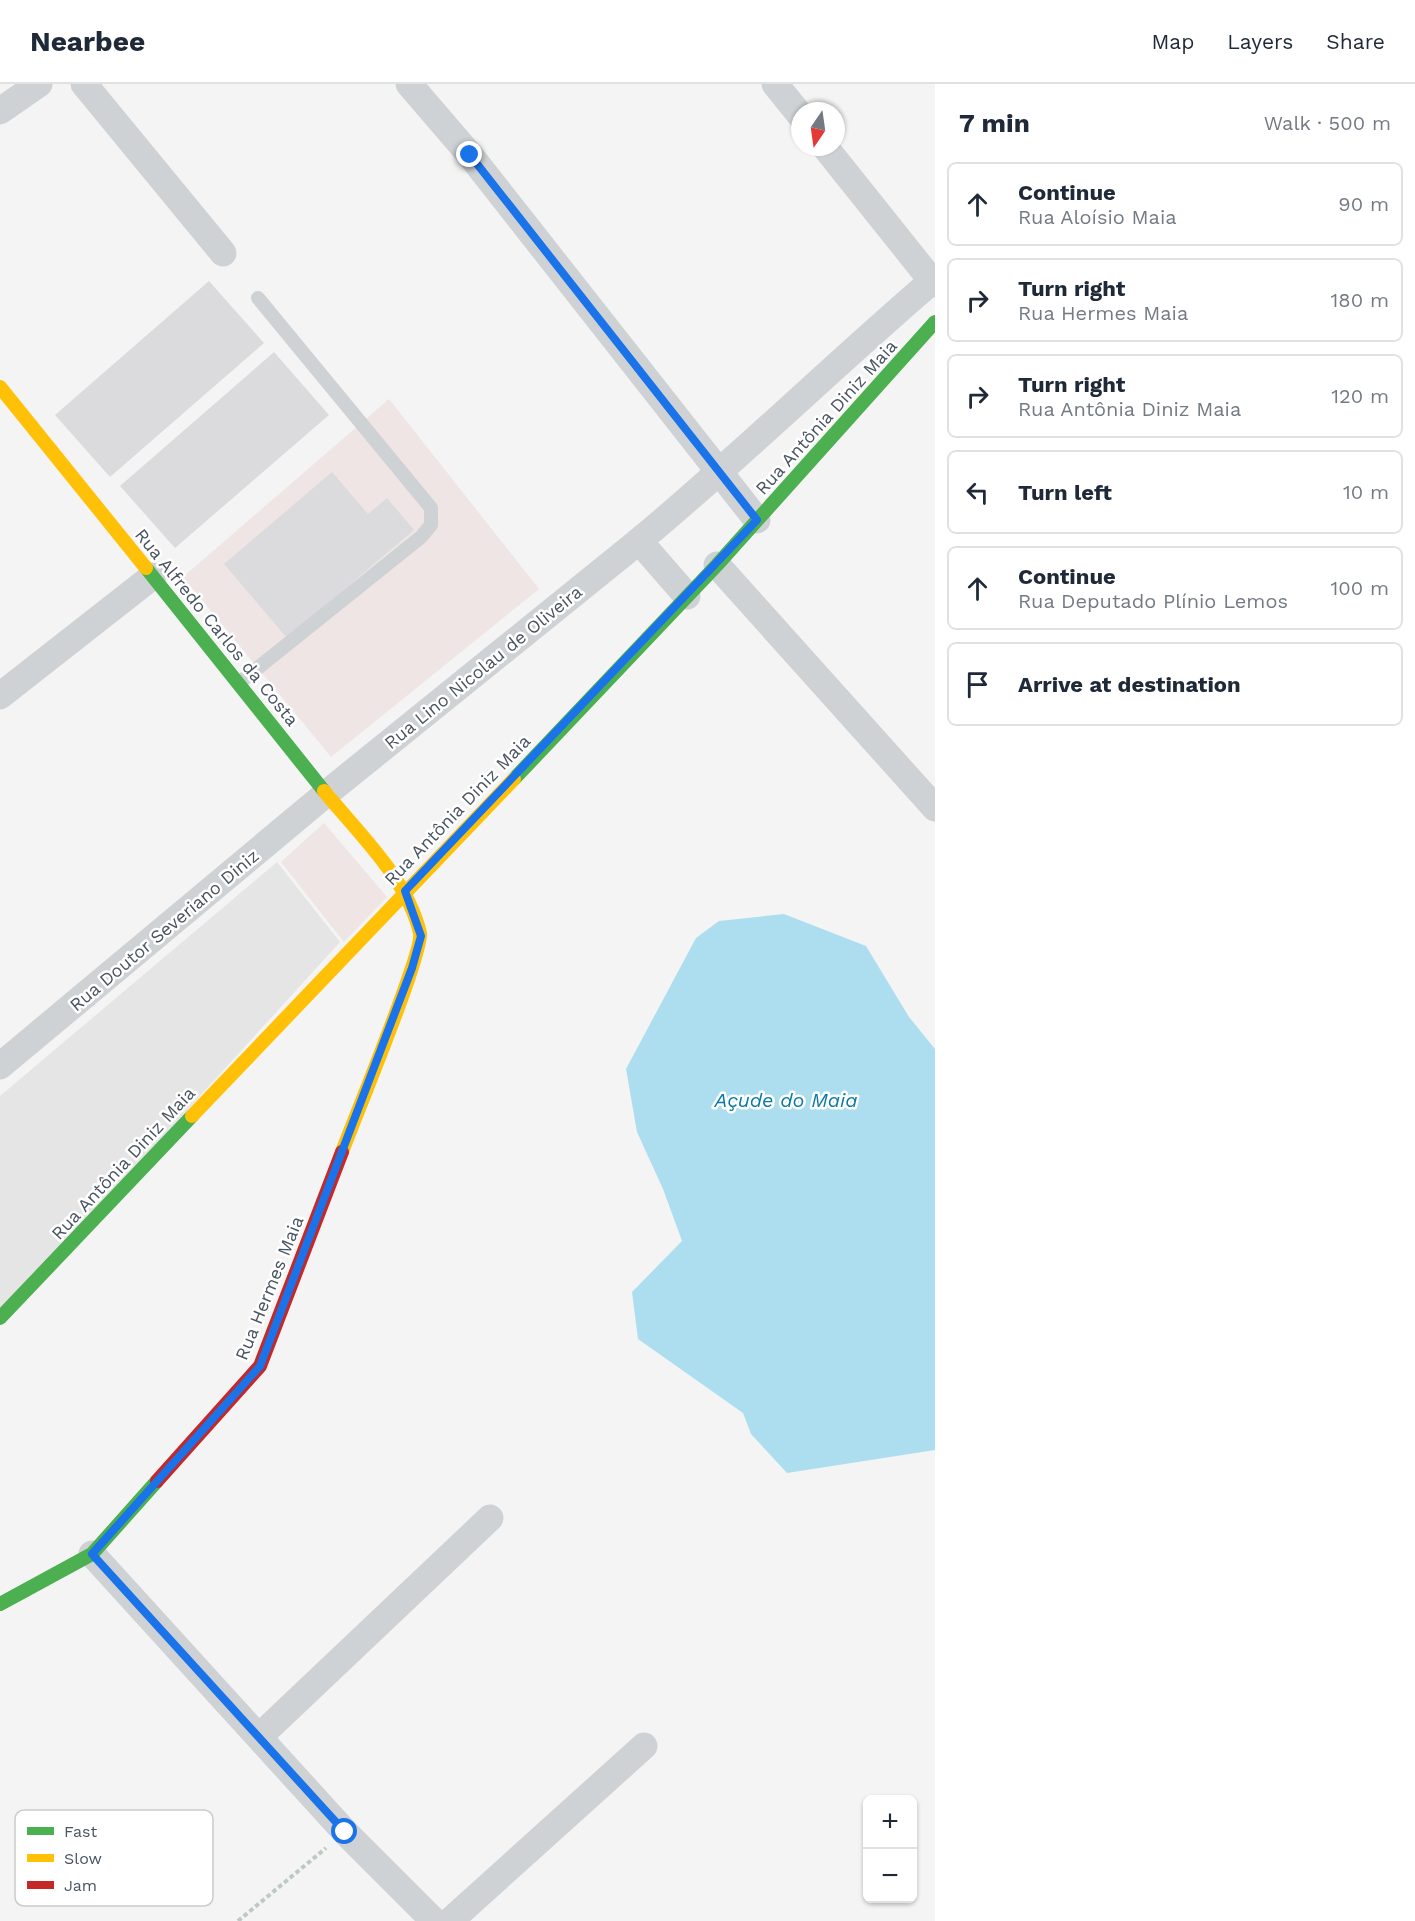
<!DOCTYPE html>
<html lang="en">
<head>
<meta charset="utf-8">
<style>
	body { margin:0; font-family:"Work Sans",sans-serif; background:#f6f6f7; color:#1f2937 }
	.controls { position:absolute; right:18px; bottom:18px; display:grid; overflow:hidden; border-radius:9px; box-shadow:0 2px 4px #0004 }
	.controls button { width:54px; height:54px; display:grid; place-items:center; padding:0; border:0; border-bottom:2px solid #e0e1e3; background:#fff; color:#1f2937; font:30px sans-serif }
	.compass { position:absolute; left:791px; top:18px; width:54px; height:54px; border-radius:50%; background:#fff; box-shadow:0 2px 4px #0004; rotate:193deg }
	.stop { position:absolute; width:18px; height:18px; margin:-14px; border:4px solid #1a73e8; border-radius:50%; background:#fff }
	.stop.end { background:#1a73e8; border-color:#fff; box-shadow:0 2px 6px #0008 }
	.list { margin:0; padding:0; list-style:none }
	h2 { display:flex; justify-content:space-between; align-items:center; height:78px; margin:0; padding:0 24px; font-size:26px }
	h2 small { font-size:20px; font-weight:400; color:#747a83 }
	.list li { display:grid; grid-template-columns:39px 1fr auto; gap:18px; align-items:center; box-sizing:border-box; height:84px; margin:0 12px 12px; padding:0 12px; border:2px solid #e0e1e3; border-radius:9px }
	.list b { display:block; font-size:22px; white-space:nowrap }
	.list p { margin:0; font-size:20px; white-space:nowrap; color:#747a83 }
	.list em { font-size:20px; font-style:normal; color:#747a83 }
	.icon { flex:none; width:33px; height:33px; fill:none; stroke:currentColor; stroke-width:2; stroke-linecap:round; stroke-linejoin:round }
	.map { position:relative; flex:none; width:935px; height:1837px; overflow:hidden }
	header { display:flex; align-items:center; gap:36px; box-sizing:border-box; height:84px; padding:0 30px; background:#fff; border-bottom:2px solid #e0e1e3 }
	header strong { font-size:28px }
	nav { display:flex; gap:33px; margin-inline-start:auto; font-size:21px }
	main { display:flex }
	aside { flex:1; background:#fff }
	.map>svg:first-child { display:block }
	.education { fill:#e5e5e6 }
	.medical { fill:#eee5e4 }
	.water { fill:#addef0 }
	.building { fill:#dbdbdd }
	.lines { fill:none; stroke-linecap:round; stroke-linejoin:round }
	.path { stroke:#bcc9c5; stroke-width:4; stroke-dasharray:4.5 3; stroke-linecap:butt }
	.lane { stroke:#cfd2d4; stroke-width:14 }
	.street { stroke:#cfd2d4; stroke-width:27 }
	.fast { stroke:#4caf50; stroke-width:14 }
	.slow { stroke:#ffc107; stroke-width:14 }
	.jam { stroke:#c62828; stroke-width:14 }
	.route { stroke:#1a73e8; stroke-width:8 }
	.labels { text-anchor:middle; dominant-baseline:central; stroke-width:5; stroke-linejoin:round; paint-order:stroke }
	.street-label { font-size:18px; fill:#495461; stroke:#fff }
	.water-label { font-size:20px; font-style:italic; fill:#0a7aa4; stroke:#fff }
	.key { fill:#fff; stroke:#c8ccd0; stroke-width:1.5 }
	.key-label { font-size:16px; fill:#495461 }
</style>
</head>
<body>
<header>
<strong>Nearbee</strong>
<nav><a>Map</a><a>Layers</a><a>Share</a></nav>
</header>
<main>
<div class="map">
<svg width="935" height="1837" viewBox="0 0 935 1837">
	<rect width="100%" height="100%" fill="#f4f4f4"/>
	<path class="education" d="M277,778L340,858L0,1232V1012Z"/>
	<g class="medical">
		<path d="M389,315L539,505L331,673L183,493Z"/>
		<path d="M324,739L387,813L344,858L281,778Z"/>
	</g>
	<path class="water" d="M784,830L866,862L909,933L935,965V1366L787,1389L751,1350L743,1329L638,1255L632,1208L682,1157L663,1105L637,1048L626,985L696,854L719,837Z"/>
	<g class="building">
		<path d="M209,197L264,259L110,393L55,331Z"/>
		<path d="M274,268L329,331L175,464L120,402Z"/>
		<path d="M332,388L368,430L387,414L414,446L287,554L224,480Z"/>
	</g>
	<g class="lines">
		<path class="path" d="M238,1837L326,1764"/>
		<path class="lane" d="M239,599L421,453L431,441V424L258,214"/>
		<g class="street">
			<path d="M84,0L223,169"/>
			<path d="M409,0L470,71L757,436"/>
			<path d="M775,0L800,31"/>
			<path d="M0,27L39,0"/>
			<path d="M825,63L932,197"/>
			<path d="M717,481L935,724"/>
			<path d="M687,512L639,457C739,374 833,282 932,197L935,200"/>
			<path d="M0,612L153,492"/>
			<path d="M0,982L327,709L639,457"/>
			<path d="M92,1470L345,1748L434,1837"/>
			<path d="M260,1652L490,1434"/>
			<path d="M450,1837L644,1662"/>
		</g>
		<g class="fast">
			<path d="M146,484L324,707"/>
			<path d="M514,695L717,481L935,238"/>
			<path d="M0,1234L192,1032"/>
			<path d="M0,1520L92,1470L157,1397"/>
		</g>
		<g class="slow">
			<path d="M0,303L146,484"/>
			<path d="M324,707C359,750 407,794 420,849C424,867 353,1038 342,1068"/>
			<path d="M192,1032L514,695"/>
		</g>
		<path class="jam" d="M157,1397L260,1282L342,1068"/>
	</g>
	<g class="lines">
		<path class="route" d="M345,1748L92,1470L260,1282L412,884L421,852L405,807L757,436L470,71"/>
	</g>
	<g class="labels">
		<g class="street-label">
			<text transform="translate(826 333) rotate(-48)">Rua Antônia Diniz Maia</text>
			<text transform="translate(217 543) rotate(51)">Rua Alfredo Carlos da Costa</text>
			<text transform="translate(483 583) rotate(-39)">Rua Lino Nicolau de Oliveira</text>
			<text transform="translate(457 726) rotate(-46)">Rua Antônia Diniz Maia</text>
			<text transform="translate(164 846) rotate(-40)">Rua Doutor Severiano Diniz</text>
			<text transform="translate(123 1079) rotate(-47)">Rua Antônia Diniz Maia</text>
			<text transform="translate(269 1204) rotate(-68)">Rua Hermes Maia</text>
		</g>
		<g class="water-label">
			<text x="786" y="1016">Açude do Maia</text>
		</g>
	</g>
	<rect x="15" y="1726" width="198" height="96" rx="9" class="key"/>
	<rect x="27" y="1743" width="27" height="8" fill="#4caf50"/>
	<rect x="27" y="1770" width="27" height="8" fill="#ffc107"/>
	<rect x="27" y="1797" width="27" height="8" fill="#c62828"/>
	<g class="key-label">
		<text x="64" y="1753">Fast</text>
		<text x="64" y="1780">Slow</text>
		<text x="64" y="1807">Jam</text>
	</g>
</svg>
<div class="controls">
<button>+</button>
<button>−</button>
</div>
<svg class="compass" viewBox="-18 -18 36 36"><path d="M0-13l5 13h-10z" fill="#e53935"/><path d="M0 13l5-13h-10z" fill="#747a83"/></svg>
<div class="stop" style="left:345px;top:1748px"></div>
<div class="stop end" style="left:470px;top:71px"></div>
</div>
<aside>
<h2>7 min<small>Walk · 500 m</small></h2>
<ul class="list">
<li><svg class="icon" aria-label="ahead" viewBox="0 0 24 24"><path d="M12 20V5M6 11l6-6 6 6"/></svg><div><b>Continue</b><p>Rua Aloísio Maia</p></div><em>90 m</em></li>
<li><svg class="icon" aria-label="right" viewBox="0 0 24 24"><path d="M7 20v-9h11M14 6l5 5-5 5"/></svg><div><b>Turn right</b><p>Rua Hermes Maia</p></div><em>180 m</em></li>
<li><svg class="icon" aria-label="right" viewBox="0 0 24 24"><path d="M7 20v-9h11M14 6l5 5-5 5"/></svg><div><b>Turn right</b><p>Rua Antônia Diniz Maia</p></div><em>120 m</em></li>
<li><svg class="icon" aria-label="left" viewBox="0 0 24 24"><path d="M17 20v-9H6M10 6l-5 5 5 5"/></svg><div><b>Turn left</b></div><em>10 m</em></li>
<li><svg class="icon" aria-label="ahead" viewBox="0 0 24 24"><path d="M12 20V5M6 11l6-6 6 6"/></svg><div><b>Continue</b><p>Rua Deputado Plínio Lemos</p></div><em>100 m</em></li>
<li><svg class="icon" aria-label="arrive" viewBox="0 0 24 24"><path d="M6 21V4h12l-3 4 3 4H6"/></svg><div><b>Arrive at destination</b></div></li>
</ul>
</aside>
</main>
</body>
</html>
